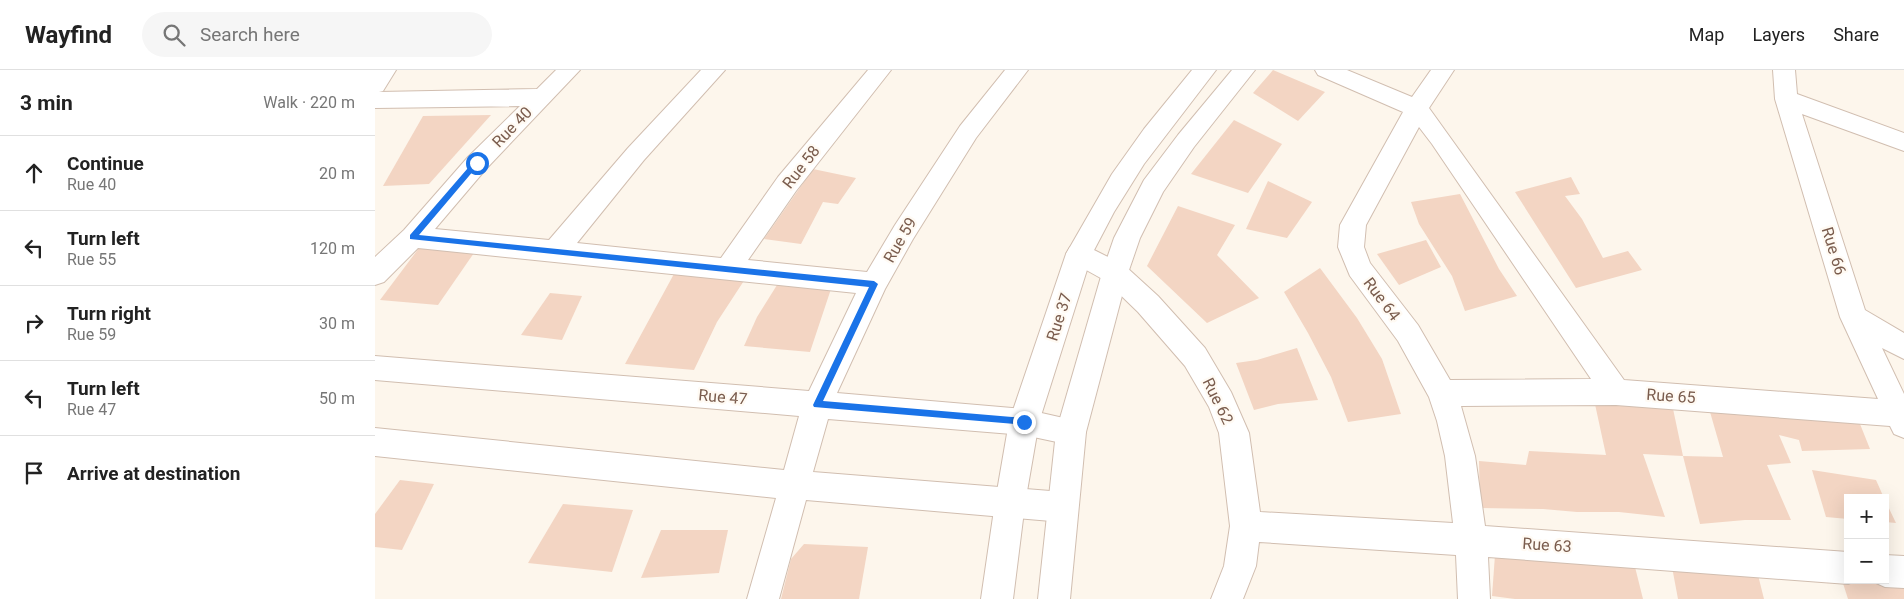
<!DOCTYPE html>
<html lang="en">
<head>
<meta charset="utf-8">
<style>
	body { margin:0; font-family:Roboto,sans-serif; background:#f6f6f6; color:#222 }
	.controls { position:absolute; right:15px; bottom:15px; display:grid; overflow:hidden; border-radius:0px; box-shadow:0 5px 20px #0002 }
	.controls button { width:45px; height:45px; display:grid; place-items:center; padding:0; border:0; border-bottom:1px solid #e0e0e0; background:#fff; color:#222; font:25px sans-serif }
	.stop { position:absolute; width:15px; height:15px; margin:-11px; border:4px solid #1a73e8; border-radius:50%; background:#fff }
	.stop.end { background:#1a73e8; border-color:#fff; box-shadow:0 1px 5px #0008 }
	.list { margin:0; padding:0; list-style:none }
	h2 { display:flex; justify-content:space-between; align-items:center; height:65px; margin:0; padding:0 20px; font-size:21px }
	h2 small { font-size:16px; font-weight:400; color:#767676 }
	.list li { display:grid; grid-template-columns:32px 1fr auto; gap:15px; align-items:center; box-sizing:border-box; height:75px; padding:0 20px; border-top:1px solid #e0e0e0 }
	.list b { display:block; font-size:19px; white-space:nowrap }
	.list p { margin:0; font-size:16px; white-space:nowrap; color:#767676 }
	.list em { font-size:16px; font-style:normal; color:#767676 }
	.icon { flex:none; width:28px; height:28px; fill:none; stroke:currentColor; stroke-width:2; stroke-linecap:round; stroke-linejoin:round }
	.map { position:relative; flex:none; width:1529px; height:529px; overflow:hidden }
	header { display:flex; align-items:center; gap:30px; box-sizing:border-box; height:70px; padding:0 25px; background:#fff; border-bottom:1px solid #e0e0e0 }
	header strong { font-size:24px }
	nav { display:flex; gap:28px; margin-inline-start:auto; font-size:18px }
	.search { width:350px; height:45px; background:#f6f6f6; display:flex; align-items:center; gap:12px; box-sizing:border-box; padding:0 18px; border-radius:28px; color:#767676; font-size:19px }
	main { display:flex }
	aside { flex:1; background:#fff }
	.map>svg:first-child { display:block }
	.building { fill:#f3d5c3 }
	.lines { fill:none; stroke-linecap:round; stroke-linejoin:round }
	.minor-casing { stroke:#d1beb0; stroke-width:2 }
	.tertiary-casing { stroke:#d1beb0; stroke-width:2 }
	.minor { fill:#fff; fill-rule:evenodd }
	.tertiary { fill:#fff; fill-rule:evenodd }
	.route { fill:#1a73e8 }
	.labels { text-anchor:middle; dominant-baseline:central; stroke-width:4.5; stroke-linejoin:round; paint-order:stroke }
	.street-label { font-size:16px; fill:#7a5c4d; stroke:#fffaf3 }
</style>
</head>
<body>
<header>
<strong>Wayfind</strong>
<div class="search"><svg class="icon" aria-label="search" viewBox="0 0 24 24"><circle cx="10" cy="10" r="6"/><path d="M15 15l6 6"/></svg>Search here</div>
<nav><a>Map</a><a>Layers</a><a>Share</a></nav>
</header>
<main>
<aside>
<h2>3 min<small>Walk · 220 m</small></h2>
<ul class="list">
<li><svg class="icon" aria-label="ahead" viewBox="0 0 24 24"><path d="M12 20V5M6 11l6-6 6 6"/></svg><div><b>Continue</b><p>Rue 40</p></div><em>20 m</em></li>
<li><svg class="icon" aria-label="left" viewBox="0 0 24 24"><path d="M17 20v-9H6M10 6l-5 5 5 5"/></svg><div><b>Turn left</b><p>Rue 55</p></div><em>120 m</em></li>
<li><svg class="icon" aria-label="right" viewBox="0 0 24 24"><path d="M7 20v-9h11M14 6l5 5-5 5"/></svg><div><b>Turn right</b><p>Rue 59</p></div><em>30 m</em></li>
<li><svg class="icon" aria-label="left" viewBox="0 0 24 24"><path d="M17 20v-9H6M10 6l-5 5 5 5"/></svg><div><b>Turn left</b><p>Rue 47</p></div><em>50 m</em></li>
<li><svg class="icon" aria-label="arrive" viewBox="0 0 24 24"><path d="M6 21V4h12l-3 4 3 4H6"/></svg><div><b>Arrive at destination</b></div></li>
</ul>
</aside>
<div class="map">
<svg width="1529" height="529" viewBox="0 0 1529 529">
	<rect width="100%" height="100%" fill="#fdf6ec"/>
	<g class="building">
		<path d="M898,0L950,22L923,51L878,23Z"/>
		<path d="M116,45L54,114L8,116L48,46Z"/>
		<path d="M859,50L907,74L873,123L816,104Z"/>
		<path d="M438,99L481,108L463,134L448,132L426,174L389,169Z"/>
		<path d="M1196,107L1205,124L1190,126L1207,149L1228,188L1253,181L1267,200L1201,218L1140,122Z"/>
		<path d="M893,111L937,132L912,168L871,159Z"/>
		<path d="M1085,124L1124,199L1142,226L1090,241L1077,206L1044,154L1036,132Z"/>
		<path d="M803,136L860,155L842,185L884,228L832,253L772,196Z"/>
		<path d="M1051,170L1066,197L1024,215L1002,184Z"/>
		<path d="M47,174L101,180L63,235L5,230Z"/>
		<path d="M945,198L982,248L1007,289L1026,344L973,352L956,307L933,263L909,222Z"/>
		<path d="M300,202L374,203L342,252L319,300L250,294Z"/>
		<path d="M407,207L457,216L435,282L369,276L382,247Z"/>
		<path d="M175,223L207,226L187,270L146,265Z"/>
		<path d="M922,278L943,330L903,334L879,340L861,293L882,290Z"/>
		<path d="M1218,325L1297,334L1308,386L1268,384L1290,447L1244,442H1202L1168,439L1105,438L1104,391L1151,395L1154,381L1231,385Z"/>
		<path d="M1333,335L1483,349L1495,379L1427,381L1424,370L1404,365L1416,393L1392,395L1416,450H1370L1325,454L1308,386L1348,387Z"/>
		<path d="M1437,400L1501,410L1509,428H1473V449L1451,447Z"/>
		<path d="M25,410L59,414L27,480L0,477V444Z"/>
		<path d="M1510,430L1521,453L1510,452Z"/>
		<path d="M188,434L258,440L237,502L153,493Z"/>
		<path d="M286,460H353L344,503L266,508Z"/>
		<path d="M429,474L493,477L484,529H406L416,489Z"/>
		<path d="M1120,485L1260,497L1268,529H1140L1117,526Z"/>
		<path d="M1297,497L1383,505L1389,529H1303Z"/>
		<path d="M1466,507L1473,510L1529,511V529H1473Z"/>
	</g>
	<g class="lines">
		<g class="minor-casing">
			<g id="minor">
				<path d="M0,0H21L8,21L4,22L162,19L181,0H205L111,99L60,159L174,170L253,78L326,0H350L269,90L202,173L346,188L403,107L493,0H516L421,121L373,190L492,202L520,155L585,56L630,0H653L601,68L538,169L510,219L462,323L649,339L706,352L711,362L706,372L696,375L649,365L453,349L438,402L688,422L699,426L703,437L699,448L688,452L431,430L404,529H372L401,428L0,386V358L409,400L424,346L0,310V286L434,321L481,223L43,178L9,212L0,215V187L29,160L93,87L145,36L0,38Z"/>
				<path d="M940,0H972L1037,27L1056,0H1079L1054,38L1249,310L1503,329L1465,247L1400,29L1398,0H1420L1422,24L1529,63V81L1427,44L1490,240L1529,263V289L1507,278L1529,324V368L1519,364L1515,356L1241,335L1086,336L1100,386L1110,456L1473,482V510H1482L1473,514L1113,487L1115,529H1083L1081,485L884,472L881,496L868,529H836L849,496L855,456L844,363L834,337L810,296L763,242L731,211L695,191L691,184L695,177L704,174L713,177L749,195L783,226L830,278L856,322L874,363L885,442L1078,453L1070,386L1062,351L1054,327L1023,271L975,206L963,177L965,155L1028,42L943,5ZM1044,57L1057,74L1216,309L1075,310L1043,255L995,193L989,177L991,155Z"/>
				<path d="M1510,485L1529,486V518L1510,517L1499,512L1498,510H1510Z"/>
			</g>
		</g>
		<g class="tertiary-casing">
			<g id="tertiary">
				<path d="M817,0H841L769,94L739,142L717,184L664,352L650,433L638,529H606L620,433L634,352L691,184L737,104L769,59Z"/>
				<path d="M857,0H880L819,77L788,122L765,168L753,203L711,362L695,529H663L681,362L727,203L739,168L769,110L803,65Z"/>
			</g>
		</g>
		<use href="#minor" class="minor"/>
		<use href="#tertiary" class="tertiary"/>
	</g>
	<path class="route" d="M99,91H104L105,93L44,165L499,211L503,214L448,331L649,348L652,349V355L439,337L438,335L494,217L35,169V165Z"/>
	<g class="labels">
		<g class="street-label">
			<text transform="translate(137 57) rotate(-46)">Rue 40</text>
			<text transform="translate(426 97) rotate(-52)">Rue 58</text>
			<text transform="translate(525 170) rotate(-60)">Rue 59</text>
			<text transform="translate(1459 181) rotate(73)">Rue 66</text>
			<text transform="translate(1007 229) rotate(53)">Rue 64</text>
			<text transform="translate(684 247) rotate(-72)">Rue 37</text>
			<text transform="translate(1296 326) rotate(4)">Rue 65</text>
			<text transform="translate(348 327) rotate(5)">Rue 47</text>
			<text transform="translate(843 331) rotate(64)">Rue 62</text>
			<text transform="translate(1172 475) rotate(4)">Rue 63</text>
		</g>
	</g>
</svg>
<div class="controls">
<button>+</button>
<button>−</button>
</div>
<div class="stop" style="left:102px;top:93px"></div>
<div class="stop end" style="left:649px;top:352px"></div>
</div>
</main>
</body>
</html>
